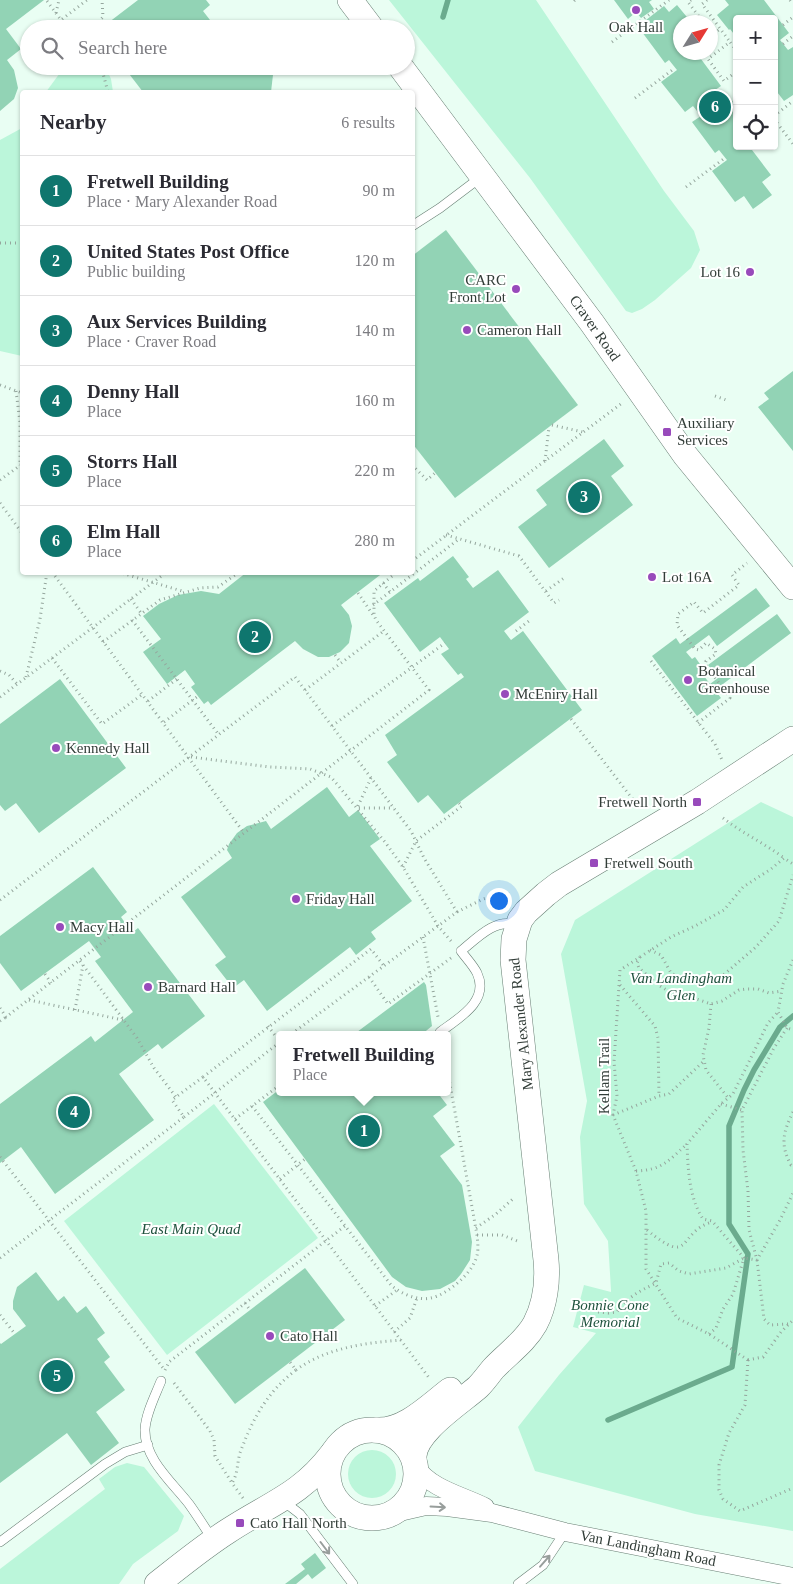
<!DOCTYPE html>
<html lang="en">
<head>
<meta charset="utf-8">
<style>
	body { margin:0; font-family:Georgia,serif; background:#f7f7f7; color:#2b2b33 }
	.controls { position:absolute; right:15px; top:15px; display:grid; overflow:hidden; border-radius:5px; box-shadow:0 1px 4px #0004 }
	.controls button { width:45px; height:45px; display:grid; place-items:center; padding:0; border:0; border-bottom:1px solid #e1e1e2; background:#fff; color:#2b2b33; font:25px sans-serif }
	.compass { position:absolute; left:673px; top:15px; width:45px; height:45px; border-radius:50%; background:#fff; box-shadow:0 1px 4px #0004; rotate:53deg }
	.you { position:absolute; left:498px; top:900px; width:18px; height:18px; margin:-12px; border:4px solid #fff; border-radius:50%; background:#1a73e8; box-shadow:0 0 0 8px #1a73e833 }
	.badge { display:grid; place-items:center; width:32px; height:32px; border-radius:50%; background:#0f766e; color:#fff; font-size:16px; font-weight:700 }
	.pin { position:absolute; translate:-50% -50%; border:2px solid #fff; box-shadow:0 1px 5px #0006 }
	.popup { position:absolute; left:276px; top:1031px; width:175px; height:65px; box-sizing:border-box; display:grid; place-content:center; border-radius:5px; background:#fff; filter:drop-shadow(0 1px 4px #0005); font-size:16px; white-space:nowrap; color:#7c7c81 }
	.popup b { font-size:19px; color:#2b2b33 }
	.popup::after { content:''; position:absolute; left:50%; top:100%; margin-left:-10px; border:10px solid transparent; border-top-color:#fff }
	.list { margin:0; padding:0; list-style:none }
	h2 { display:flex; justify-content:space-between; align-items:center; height:65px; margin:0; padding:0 20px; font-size:21px }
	h2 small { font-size:16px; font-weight:400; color:#7c7c81 }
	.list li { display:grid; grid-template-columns:32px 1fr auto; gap:15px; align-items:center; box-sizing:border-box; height:70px; padding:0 20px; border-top:1px solid #e1e1e2 }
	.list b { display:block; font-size:19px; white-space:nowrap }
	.list p { margin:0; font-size:16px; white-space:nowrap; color:#7c7c81 }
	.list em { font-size:16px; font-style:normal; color:#7c7c81 }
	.icon { flex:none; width:28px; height:28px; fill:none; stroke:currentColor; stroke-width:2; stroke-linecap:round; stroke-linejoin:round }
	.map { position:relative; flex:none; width:793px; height:1584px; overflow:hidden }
	.search { position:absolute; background:#fff; box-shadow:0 1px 4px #0004; left:20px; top:20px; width:395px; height:55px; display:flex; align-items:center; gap:12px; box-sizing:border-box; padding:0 18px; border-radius:28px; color:#7c7c81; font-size:19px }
	.panel { position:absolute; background:#fff; box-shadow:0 1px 4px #0004; left:20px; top:90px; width:395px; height:485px; border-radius:5px }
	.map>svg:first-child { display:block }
	.green { fill:#bbf6da }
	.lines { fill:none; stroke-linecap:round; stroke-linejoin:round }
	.stream { stroke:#6bab8e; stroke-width:5.5 }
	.building { fill:#92d3b5 }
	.lane-casing { stroke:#677e73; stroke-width:10 }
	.street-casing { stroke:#677e73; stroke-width:19 }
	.secondary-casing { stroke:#677e73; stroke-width:26 }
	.path { stroke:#95a69d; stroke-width:3; stroke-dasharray:1 4; stroke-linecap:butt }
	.lane { stroke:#fff; stroke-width:9 }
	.street { stroke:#fff; stroke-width:18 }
	.secondary { stroke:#fff; stroke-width:25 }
	.oneway { stroke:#989e9c }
	.poi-dot { fill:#984abb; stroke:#fff; stroke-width:2 }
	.labels { text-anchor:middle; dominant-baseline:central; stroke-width:4; stroke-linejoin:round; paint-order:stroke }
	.poi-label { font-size:15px; fill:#323d38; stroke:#fff; text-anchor:start }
	.street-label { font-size:15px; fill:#323d38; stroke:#fff }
	.park-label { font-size:15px; font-style:italic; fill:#1f523e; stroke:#fff }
</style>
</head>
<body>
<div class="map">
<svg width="793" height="1584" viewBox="0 0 793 1584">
	<rect width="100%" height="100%" fill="#e9fef3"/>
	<g class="green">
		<path d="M389,0H536L664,191L694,231L700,250L691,268L655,300L642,309L632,313L626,311L530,178Z"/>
		<path d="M65,66H105L111,79L113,92H46Z"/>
		<path d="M22,128V356L0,351V140Z"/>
		<path d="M761,802L793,817V1531L695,1514L535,1471L518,1427L559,1375L596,1333L573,1327L584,1285L611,1292V1290L608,1241L584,1204L580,1137L587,1101L561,954L575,920Z"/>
		<path d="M214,1104L318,1238L167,1355L64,1221Z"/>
		<circle cx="372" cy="1474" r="24"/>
		<path d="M127,1463L144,1467L184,1516L178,1531L133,1564L119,1584H0V1569L105,1489L99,1479L115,1467Z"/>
	</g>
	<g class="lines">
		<g class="stream">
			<path d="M443,17L448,0"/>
			<path d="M608,1420L732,1367L748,1254L729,1224V1126L744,1090L754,1070L780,1027L793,1016"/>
		</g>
	</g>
	<g class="building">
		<path d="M0,0H44L6,29L21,49L7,60L14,70L18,88L14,99L0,111Z"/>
		<path d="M138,0H206L210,5L203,11L217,29H100Z"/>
		<path d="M614,0H652L649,2L654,9L641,18L636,12L628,19Z"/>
		<path d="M725,0H764L789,33L780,40L788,50L793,47V95L784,101L774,88V19H737V38L730,29L729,30L717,15L729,5Z"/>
		<path d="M677,5L691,22H680V52H702L698,55L721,86L712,92L719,101L728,95L737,107V146H749L771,175L762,182L772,195L753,209L744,196L735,202L712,171L727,160L719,150L715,153L692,122L701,116L693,106L685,112L661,82L677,70L669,60L665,63L642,32L651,26L646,20L664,6L669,12Z"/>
		<path d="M123,66H274L271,92H143Z"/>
		<path d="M446,230L578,405L455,498L412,443V256Z"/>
		<path d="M793,371V451L758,407L769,399L764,393Z"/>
		<path d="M604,439L624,466L611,476L633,505L549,568L518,527L547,505L536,490Z"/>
		<path d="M453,556L469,577L466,579L473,588L498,570L529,612L504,631L511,640L523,631L582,710L444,814L428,795L418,803L387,762L397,755L385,735L464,677L461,673L458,675L441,654L449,649L440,637L420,652L384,603L418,578L420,581Z"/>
		<path d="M247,572H384L341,605L349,615L352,626L349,643L340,652L329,657H318L303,649L295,641L211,705L208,701L204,704L191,687L195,684L185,670L167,684L143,652L161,639L143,616L159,604L178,595L201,591L219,594Z"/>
		<path d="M756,588L770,606L717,646L709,635L686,652L692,659L695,657L707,674L704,676L710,684L718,678L708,665L777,614L791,633L715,690L721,698L697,716L652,656L676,638L680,644Z"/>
		<path d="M60,679L126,768L39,833L16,803L5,811L0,805V724Z"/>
		<path d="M327,787L349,817L358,810L380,839L370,846L412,901L371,932L376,939L356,955L350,947L267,1011L244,980L233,988L215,965L226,957L181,897L232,858L227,850L229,844L237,833L247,826L266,821L271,829Z"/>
		<path d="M93,867L127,912L121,917L132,933L138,928L205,1016L162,1049L158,1044L119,1074L154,1120L55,1194L21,1147L0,1163V1104L91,1036L95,1042L133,1012L95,961L101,957L89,941L21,991L0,963V936Z"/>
		<path d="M424,982L426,985L432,1026L421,1035H353Z"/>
		<path d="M280,1089V1092H437L447,1105L433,1116L455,1145L440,1156L462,1185L472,1242L470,1260L461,1274L455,1281L440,1289L422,1291L406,1287L392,1277L263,1102Z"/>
		<path d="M305,1268L345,1320L235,1404L195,1352Z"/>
		<path d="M36,1272L58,1301L64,1296L77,1313L86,1306L105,1333L97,1339L110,1357L104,1362L125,1390L96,1412L119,1443L91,1465L67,1433L0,1483V1343L1,1344L26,1326L13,1309V1301L17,1287Z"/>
		<path d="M315,1553L326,1568L312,1579L308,1574L296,1584H285L305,1569L301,1564Z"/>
	</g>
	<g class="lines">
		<g class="lane-casing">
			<g id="lane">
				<path d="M412,226L440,208L481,177"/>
				<path d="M440,1032C459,1018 490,1001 477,973C473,965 466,958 461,951C476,939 495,918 515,925"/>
				<path d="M161,1381C155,1396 146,1413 145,1429C144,1459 172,1482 189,1504C197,1515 205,1528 213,1540"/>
				<path d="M282,1503L291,1507L300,1514L353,1584"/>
				<path d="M0,1542L105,1464L125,1452L148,1445"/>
				<path d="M518,1584L543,1565L565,1532"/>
			</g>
		</g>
		<g class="street-casing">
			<g id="street">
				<path d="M416,1467C431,1489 461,1495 485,1507"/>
				<path d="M391,1514L426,1506L447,1507L492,1513L565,1532L793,1577"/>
			</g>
		</g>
		<g class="secondary-casing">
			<g id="secondary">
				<path d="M350,0L372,29"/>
				<path d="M400,66L592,323L685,455L793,587"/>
				<circle cx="372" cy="1474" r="44"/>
				<path d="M376,1430C404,1432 429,1406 450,1390"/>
				<path d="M414,1459C412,1433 460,1403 478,1387C484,1381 488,1375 493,1369C507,1354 525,1342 535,1324C545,1305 548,1281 546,1260L513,960L514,939L520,920L526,912L546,894L559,884L697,802L793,739"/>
				<path d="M157,1584C180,1566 203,1547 228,1531C269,1504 301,1495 332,1454"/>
			</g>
		</g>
		<g class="path">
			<path d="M691,0L688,2L703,22"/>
			<path d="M707,0L702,4L730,42"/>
			<path d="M790,0L793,4"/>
			<path d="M47,1L61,20L87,0"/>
			<path d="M574,1L575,0"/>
			<path d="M56,13L59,0"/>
			<path d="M783,25L793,17"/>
			<path d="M91,29L103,17L102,0"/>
			<path d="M710,33L712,35L720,29"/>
			<path d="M612,42L669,0"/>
			<path d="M783,44L793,36"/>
			<path d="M737,51L730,42L708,59L724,81L737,71"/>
			<path d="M737,54L734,56L737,59"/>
			<path d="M101,66L108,92"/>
			<path d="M635,98L675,68"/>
			<path d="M774,116L793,101"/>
			<path d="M774,119L793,144"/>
			<path d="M686,187L725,158"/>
			<path d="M0,243H22"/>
			<path d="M0,385L22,393"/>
			<path d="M16,391L20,422V466"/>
			<path d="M715,396L729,401"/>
			<path d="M552,425L583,432"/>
			<path d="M545,461L549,427"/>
			<path d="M412,465L427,480L435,473"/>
			<path d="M0,480L22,464"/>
			<path d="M0,503L22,533"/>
			<path d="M446,535L519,556L554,603L559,600"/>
			<path d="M412,561L622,403"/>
			<path d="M52,572L244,833"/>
			<path d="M118,572L182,591"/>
			<path d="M383,583L390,592L459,539"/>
			<path d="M546,591L564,578"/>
			<path d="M358,593L373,615"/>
			<path d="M131,599L141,613"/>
			<path d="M373,605L390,592"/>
			<path d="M132,620L219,735"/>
			<path d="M516,631L529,621"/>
			<path d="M103,642L160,600L200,588L218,587L235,575L234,572"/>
			<path d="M335,655L341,663"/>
			<path d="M52,658L102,724L143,694"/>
			<path d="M651,661L715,744L722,760"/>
			<path d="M0,671L9,675L17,684"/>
			<path d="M26,677L40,619L47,572"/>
			<path d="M305,690L384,631"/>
			<path d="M0,697L167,572"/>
			<path d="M148,701L177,679"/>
			<path d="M571,719L641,810"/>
			<path d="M164,722L198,696"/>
			<path d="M698,723L730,698L705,664L706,661L716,654L715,649L706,643L699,650L695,649L677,625L678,614L694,602L703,613L739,585L732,575L747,563"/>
			<path d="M332,726L445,643"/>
			<path d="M191,757L270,767L310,769L331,777L385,842L403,867L438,926L451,941"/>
			<path d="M371,778L357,808H394"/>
			<path d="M723,818C742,833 764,843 784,858"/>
			<path d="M403,867L416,841L462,806L459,803"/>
			<path d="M0,900L295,677L411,831L424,858L457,912L290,1035"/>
			<path d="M457,912L483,899L507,892L510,897"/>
			<path d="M423,937L438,1017"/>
			<path d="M650,950L661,955L671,973L685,981L703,984L721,977L756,947L779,921L793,875"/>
			<path d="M640,957L637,963L639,968L660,986L668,991L682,994L711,1004L722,1001L739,990L746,989H758L769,993L782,991"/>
			<path d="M793,960L783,984L778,1012L787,1028L793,1030"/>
			<path d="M80,961L137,1038L154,1068L176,1097"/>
			<path d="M45,974L51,983"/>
			<path d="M369,977L388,1004L451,958"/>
			<path d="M620,985L655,1026L658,1038L659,1096"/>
			<path d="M29,1000L123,1020"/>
			<path d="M711,1004L709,1028L703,1055L706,1070L729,1099"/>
			<path d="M0,1008L6,1017L429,690L376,620L374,615V591L397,572"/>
			<path d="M75,1010L83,965"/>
			<path d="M0,1021L6,1017"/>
			<path d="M268,1026L280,1042"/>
			<path d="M787,1028L774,1048L742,1110L743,1150L748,1191L749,1230L757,1260L764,1319L770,1325L789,1324"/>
			<path d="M203,1077L371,949L384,966"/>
			<path d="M721,1104L742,1110"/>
			<path d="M252,1106L391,1285C401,1294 418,1301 431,1298C446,1295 469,1276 475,1261C479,1253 478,1244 477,1235L448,1073"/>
			<path d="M793,1112C783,1132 780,1145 791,1165H793"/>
			<path d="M613,1115L659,1096L669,1094L705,1060"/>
			<path d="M184,1117L280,1042"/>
			<path d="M235,1119L280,1085"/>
			<path d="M0,1157L163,1368"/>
			<path d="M636,1171C662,1170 668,1161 686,1145"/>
			<path d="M280,1179L305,1159"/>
			<path d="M476,1228L496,1214L515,1197"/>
			<path d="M647,1230C693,1268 677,1232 712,1222"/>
			<path d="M477,1235H502L520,1242"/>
			<path d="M0,1258L184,1117L172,1100L203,1077L430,1379"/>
			<path d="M245,1303L250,1310"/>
			<path d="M375,1306L397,1290"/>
			<path d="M598,1312L608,1313L617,1312C627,1297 640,1291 656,1283L661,1264L669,1263L679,1271L689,1274L726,1268L744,1258L757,1260L780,1220L793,1193"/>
			<path d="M0,1315L15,1334"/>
			<path d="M394,1332L410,1318L417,1298"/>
			<path d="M709,1334L716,1328L723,1309L733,1294L744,1258L712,1221L703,1219C689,1198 688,1169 687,1144L721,1104L733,1094L768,1023L778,1012"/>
			<path d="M748,1360L709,1334L677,1318L646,1269V1211L636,1171L613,1115L617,1096L614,1062L620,970L671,937L695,926L724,910L743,887L771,869L784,858L793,864"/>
			<path d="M748,1360L745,1405L729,1433L719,1465V1490L723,1499L740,1511L793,1488"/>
			<path d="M748,1360L763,1357L781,1332L793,1320"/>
			<path d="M165,1370L169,1362L345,1226"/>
			<path d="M296,1370C326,1348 364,1343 401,1340"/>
			<path d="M174,1383L210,1431L214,1440L215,1456L232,1483"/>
			<path d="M243,1498L232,1483C238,1474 237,1463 240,1453C252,1420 267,1392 296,1370L290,1362"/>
		</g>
		<use href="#lane" class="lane"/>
		<use href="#street" class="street"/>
		<use href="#secondary" class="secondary"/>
	</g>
	<defs><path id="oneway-shaft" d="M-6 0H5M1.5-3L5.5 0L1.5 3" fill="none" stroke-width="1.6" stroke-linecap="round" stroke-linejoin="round" transform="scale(1.25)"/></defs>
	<g class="oneway">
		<use href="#oneway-shaft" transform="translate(438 1507) rotate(3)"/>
		<use href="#oneway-shaft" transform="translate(325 1548) rotate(53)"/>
		<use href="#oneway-shaft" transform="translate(545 1561) rotate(-49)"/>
	</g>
	<g class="poi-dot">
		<circle cx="636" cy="10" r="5"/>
		<circle cx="750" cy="272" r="5"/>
		<circle cx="516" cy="289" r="5"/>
		<circle cx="467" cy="330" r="5"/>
		<rect x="662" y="427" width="10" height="10" rx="2.5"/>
		<circle cx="652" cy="577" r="5"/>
		<circle cx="688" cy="680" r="5"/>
		<circle cx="505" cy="694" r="5"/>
		<circle cx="56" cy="748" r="5"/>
		<rect x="692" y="797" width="10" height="10" rx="2.5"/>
		<rect x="589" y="858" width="10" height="10" rx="2.5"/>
		<circle cx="296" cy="899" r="5"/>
		<circle cx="60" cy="927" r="5"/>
		<circle cx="148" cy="987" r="5"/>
		<circle cx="270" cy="1336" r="5"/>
		<rect x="235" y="1518" width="10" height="10" rx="2.5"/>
	</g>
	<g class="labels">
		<g class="poi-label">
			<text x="636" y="27" text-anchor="middle">Oak Hall</text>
			<text x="740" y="272" text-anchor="end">Lot 16</text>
			<text x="506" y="280" text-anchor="end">CARC<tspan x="506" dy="17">Front Lot</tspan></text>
			<text x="477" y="330">Cameron Hall</text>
			<text x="677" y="423">Auxiliary<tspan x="677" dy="17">Services</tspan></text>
			<text x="662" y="577">Lot 16A</text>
			<text x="698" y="671">Botanical<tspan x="698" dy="17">Greenhouse</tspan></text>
			<text x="515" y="694">McEniry Hall</text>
			<text x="66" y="748">Kennedy Hall</text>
			<text x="687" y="802" text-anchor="end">Fretwell North</text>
			<text x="604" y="863">Fretwell South</text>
			<text x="306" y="899">Friday Hall</text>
			<text x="70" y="927">Macy Hall</text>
			<text x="158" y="987">Barnard Hall</text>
			<text x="280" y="1336">Cato Hall</text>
			<text x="250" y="1523">Cato Hall North</text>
		</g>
		<g class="street-label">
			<text transform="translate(595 328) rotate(55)">Craver Road</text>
			<text transform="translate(521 1024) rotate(-96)">Mary Alexander Road</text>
			<text transform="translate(604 1076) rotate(-90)">Kellam Trail</text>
			<text transform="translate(648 1548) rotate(11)">Van Landingham Road</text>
		</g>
		<g class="park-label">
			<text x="681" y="978">Van Landingham<tspan x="681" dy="17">Glen</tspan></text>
			<text x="191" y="1229">East Main Quad</text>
			<text x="610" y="1305">Bonnie Cone<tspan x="610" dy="17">Memorial</tspan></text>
		</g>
	</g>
</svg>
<div class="controls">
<button>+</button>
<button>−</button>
<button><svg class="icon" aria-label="locate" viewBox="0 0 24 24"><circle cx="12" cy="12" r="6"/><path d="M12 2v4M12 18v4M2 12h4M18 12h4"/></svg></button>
</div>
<svg class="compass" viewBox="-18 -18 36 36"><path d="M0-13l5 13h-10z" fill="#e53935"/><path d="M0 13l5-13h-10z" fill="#7c7c81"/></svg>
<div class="you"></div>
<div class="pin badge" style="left:364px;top:1131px">1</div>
<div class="popup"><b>Fretwell Building</b>Place</div>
<div class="pin badge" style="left:255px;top:637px">2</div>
<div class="pin badge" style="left:584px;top:497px">3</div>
<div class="pin badge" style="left:74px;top:1112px">4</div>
<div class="pin badge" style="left:57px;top:1376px">5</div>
<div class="pin badge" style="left:715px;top:107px">6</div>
<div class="search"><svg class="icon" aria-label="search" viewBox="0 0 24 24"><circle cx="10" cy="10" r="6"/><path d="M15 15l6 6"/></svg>Search here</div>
<section class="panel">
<h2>Nearby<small>6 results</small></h2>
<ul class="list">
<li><span class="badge">1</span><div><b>Fretwell Building</b><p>Place · Mary Alexander Road</p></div><em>90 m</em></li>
<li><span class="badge">2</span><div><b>United States Post Office</b><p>Public building</p></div><em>120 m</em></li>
<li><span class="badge">3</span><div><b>Aux Services Building</b><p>Place · Craver Road</p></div><em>140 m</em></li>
<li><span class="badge">4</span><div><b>Denny Hall</b><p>Place</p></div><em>160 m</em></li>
<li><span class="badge">5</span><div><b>Storrs Hall</b><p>Place</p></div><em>220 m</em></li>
<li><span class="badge">6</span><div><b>Elm Hall</b><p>Place</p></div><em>280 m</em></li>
</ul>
</section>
</div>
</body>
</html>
